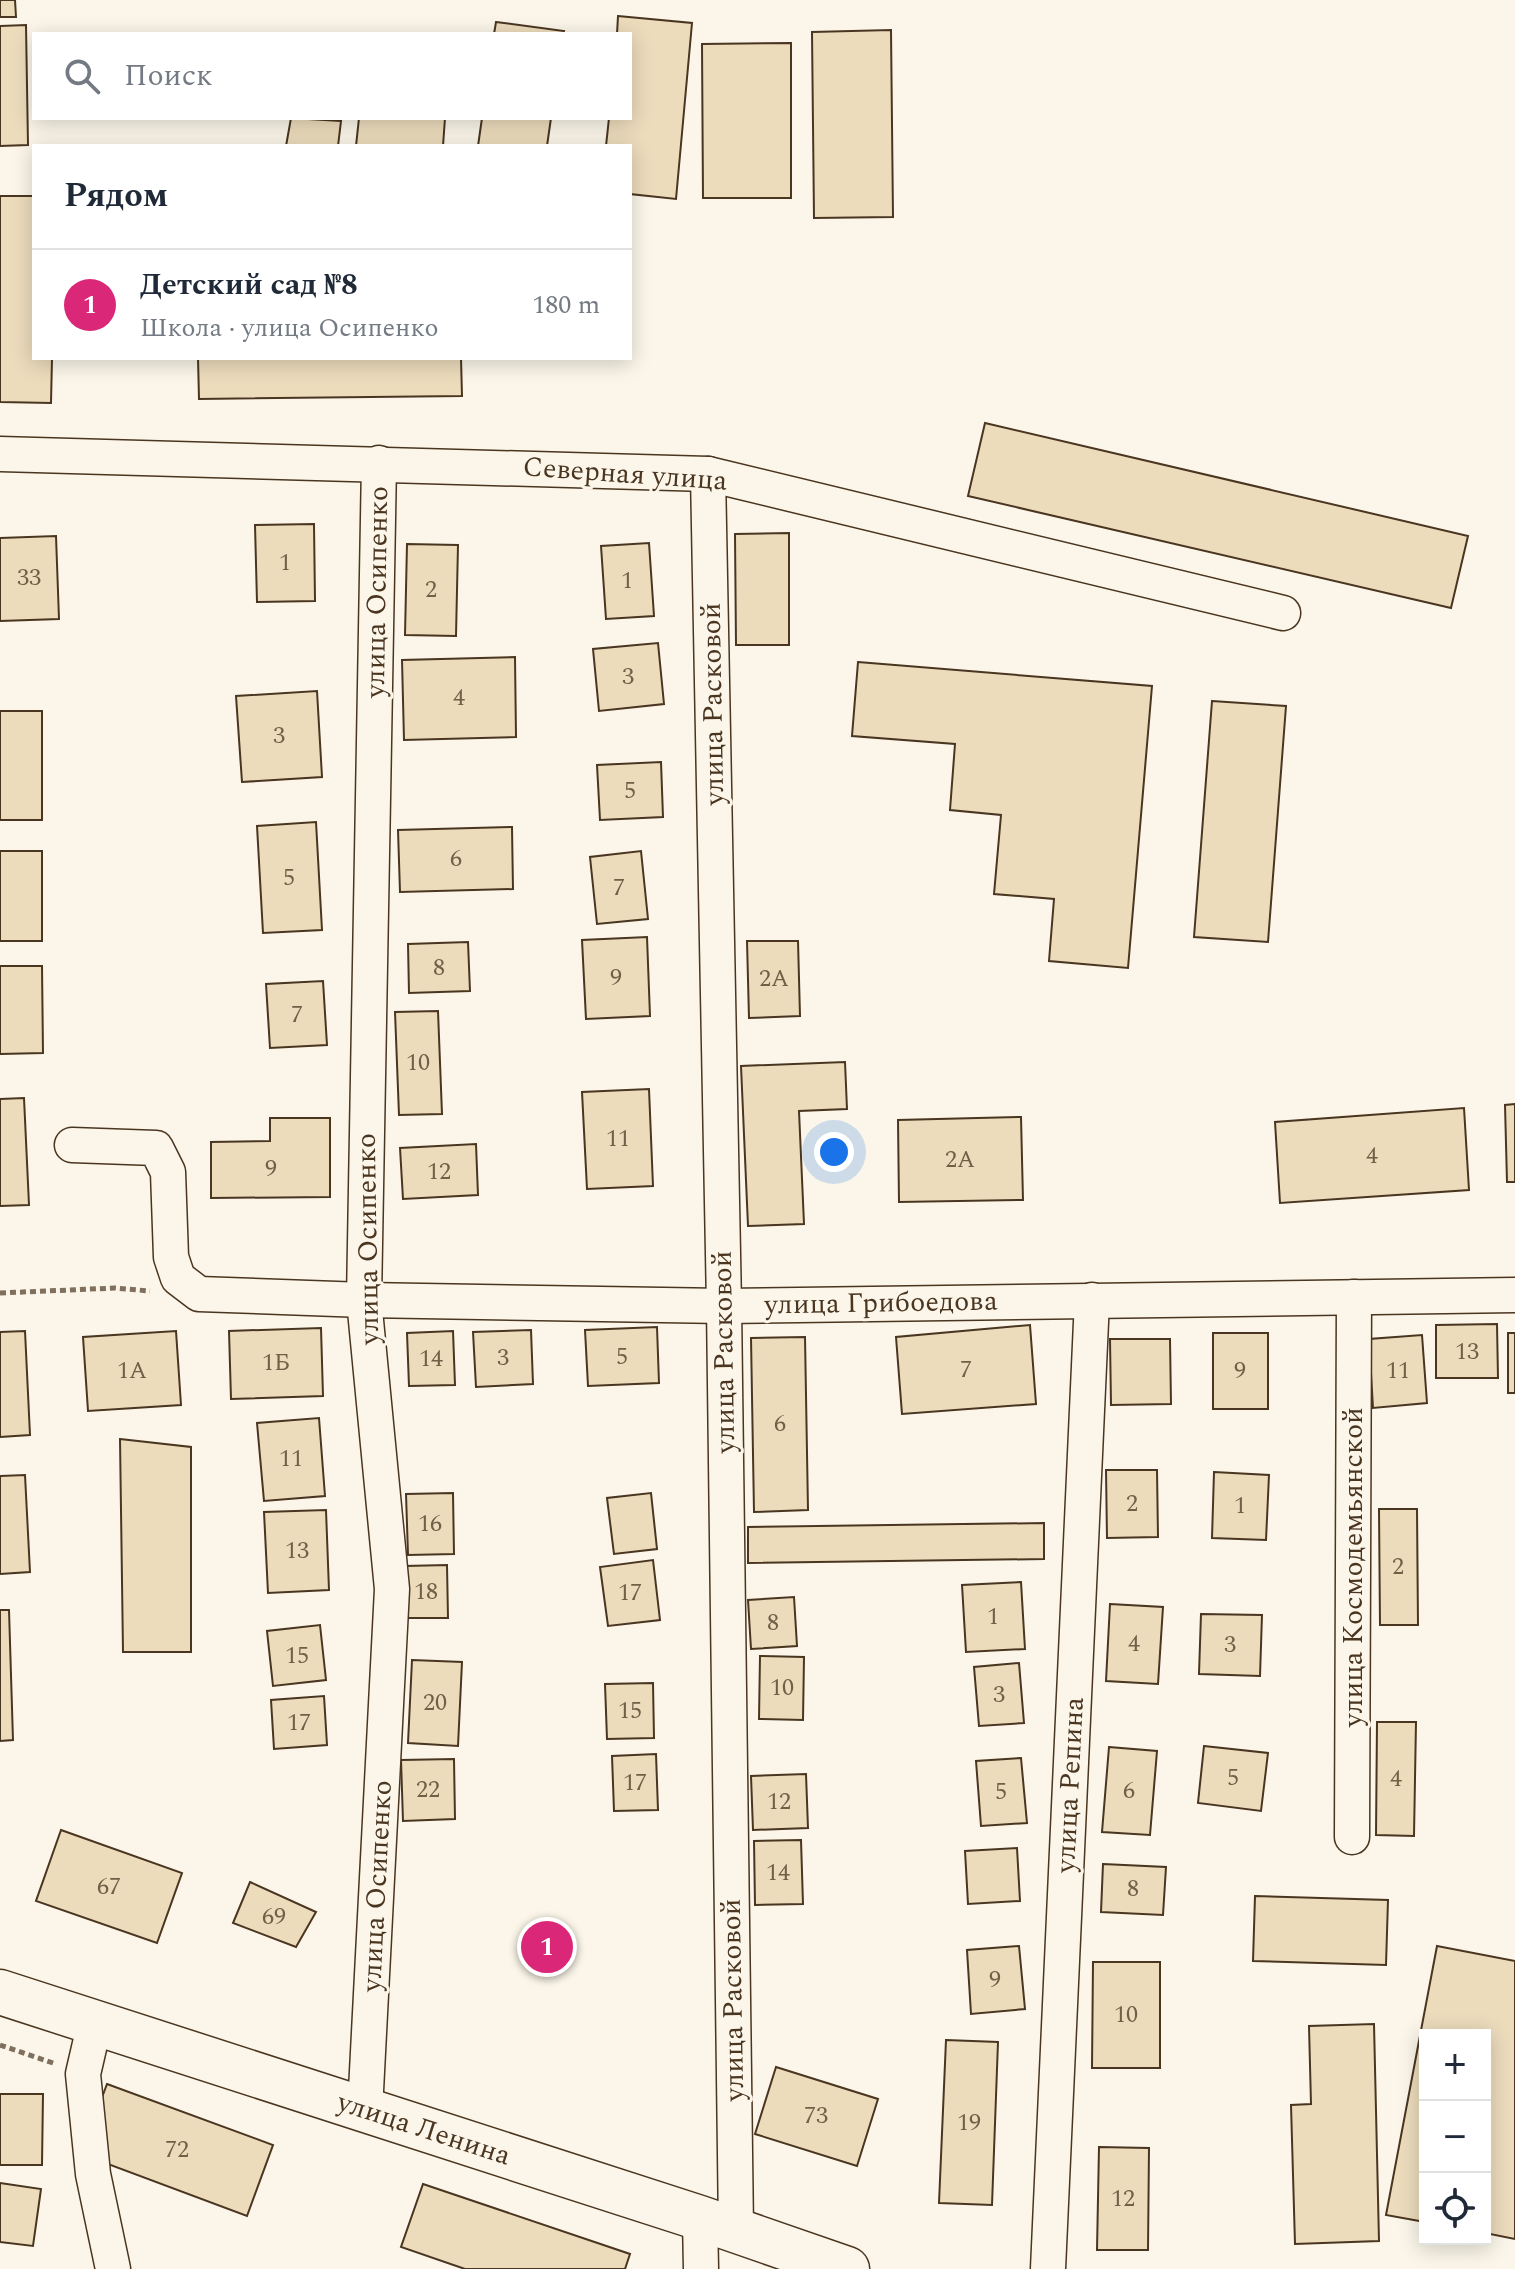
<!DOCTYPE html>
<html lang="ru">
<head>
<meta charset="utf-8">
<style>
	body { margin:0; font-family:Spectral,serif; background:#f2f2f3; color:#1f2937 }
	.controls { position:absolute; right:24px; bottom:24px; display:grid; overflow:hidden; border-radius:0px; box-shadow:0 4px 20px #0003 }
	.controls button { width:72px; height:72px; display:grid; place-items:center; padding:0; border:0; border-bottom:2px solid #e0e1e3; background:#fff; color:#1f2937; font:40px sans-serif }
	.you { position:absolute; left:834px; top:1152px; width:28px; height:28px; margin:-20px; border:6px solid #fff; border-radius:50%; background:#1a73e8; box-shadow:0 0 0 12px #1a73e833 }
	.badge { display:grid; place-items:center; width:52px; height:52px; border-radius:50%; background:#db2777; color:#fff; font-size:26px; font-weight:700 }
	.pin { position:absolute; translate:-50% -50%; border:4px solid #fff; box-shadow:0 2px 8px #0006 }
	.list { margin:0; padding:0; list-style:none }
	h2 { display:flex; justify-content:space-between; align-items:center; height:104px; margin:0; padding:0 32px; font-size:34px }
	h2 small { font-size:26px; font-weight:400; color:#747a83 }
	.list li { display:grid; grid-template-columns:52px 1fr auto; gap:24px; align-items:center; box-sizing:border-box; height:112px; padding:0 32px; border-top:2px solid #e0e1e3 }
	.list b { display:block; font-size:30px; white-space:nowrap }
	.list p { margin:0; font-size:26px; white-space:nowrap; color:#747a83 }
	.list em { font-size:26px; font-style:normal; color:#747a83 }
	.icon { flex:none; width:44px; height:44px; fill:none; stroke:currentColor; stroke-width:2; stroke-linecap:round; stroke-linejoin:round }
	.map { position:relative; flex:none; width:1515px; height:2269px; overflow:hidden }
	.search { position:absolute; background:#fff; box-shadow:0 4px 20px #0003; left:32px; top:32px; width:600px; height:88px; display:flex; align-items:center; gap:20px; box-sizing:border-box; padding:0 28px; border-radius:0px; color:#747a83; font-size:30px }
	.panel { position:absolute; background:#fff; box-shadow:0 4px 20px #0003; left:32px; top:144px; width:600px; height:216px; border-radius:0px }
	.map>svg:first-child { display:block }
	.building { fill:#ecdcbc; stroke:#4a3520; stroke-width:2 }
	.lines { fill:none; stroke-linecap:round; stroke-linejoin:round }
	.minor-casing { stroke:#4a3520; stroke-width:37 }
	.major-casing { stroke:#4a3520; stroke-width:47 }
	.path { stroke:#7f6f5c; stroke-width:5; stroke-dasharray:6 4; stroke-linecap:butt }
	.minor { stroke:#fbf6e9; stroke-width:34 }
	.major { stroke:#fbf6e9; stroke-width:44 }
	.labels { text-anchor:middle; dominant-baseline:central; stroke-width:6; stroke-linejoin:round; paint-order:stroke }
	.number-label { font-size:24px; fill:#725f47 }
	.street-label { font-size:28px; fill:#4a3520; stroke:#fbf6e9 }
</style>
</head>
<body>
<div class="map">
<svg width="1515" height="2269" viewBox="0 0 1515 2269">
	<rect width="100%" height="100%" fill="#fbf6e9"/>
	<g class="building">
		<path d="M0,0H15L16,17H0Z"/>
		<path d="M618,16L692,23L676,199L630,194V146H606L609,118H630V34H617Z"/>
		<path d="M496,22L564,31L563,34H494Z"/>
		<path d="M26,25L28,145L0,146V26Z"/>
		<path d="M891,30L893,217L814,218L812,32Z"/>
		<path d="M791,43V198H703L702,44Z"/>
		<path d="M291,118L341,121L338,146H286Z"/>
		<path d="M359,118H445L443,146H356Z"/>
		<path d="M482,118H551L547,146H478Z"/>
		<path d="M0,196H34V358H52L51,403L0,402Z"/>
		<path d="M198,358H461L462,396L199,399Z"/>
		<path d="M985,423L1468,536L1451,608L968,496Z"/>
		<path d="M314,524L315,601L257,602L255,525Z"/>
		<path d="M789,533V645H736L735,534Z"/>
		<path d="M56,536L59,619L0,621V538Z"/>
		<path d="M649,543L654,616L606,619L601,546Z"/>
		<path d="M407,544L458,545L456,636L405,635Z"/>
		<path d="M658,643L664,704L599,711L593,649Z"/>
		<path d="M515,657L516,737L404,740L402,660Z"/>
		<path d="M858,662L1152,686L1128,968L1049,961L1054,899L994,894L1001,815L950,810L955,744L852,736Z"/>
		<path d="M317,691L322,777L242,782L236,696Z"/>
		<path d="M1212,701L1286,706L1268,942L1194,937Z"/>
		<rect x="0" y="711" width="42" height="109"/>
		<path d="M661,762L663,817L600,820L597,765Z"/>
		<path d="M316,822L322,930L263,933L257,826Z"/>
		<path d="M512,827L513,889L400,892L398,830Z"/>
		<rect x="0" y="851" width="42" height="90"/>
		<path d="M641,851L648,919L597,924L590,857Z"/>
		<path d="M647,937L650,1016L586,1019L582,940Z"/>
		<path d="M747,941H798L800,1016L749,1018Z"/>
		<path d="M468,942L470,991L409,993L408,944Z"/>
		<path d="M0,966H42L43,1053L0,1054Z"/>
		<path d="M323,981L327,1045L270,1048L266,984Z"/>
		<path d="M438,1011L442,1114L399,1115L395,1012Z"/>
		<path d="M845,1062L847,1109L799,1111L804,1224L748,1226L741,1066Z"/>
		<path d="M649,1089L653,1186L587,1189L582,1092Z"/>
		<path d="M24,1098L29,1205L0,1206V1099Z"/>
		<path d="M1515,1104V1182H1507L1505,1105Z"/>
		<path d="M1464,1108L1469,1190L1280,1203L1275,1122Z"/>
		<path d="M1021,1117L1023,1200L899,1202L898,1120Z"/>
		<path d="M270,1118H330V1197L211,1198V1142L270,1141Z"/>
		<path d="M476,1144L478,1195L403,1199L400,1148Z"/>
		<path d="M1497,1324L1498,1378H1436V1325Z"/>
		<path d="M1030,1325L1036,1404L902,1414L896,1337Z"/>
		<path d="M657,1327L659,1383L588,1386L585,1330Z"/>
		<path d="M321,1328L323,1396L231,1399L229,1331Z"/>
		<path d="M531,1330L533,1384L476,1387L473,1332Z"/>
		<path d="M25,1331L30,1435L0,1437V1332Z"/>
		<path d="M176,1331L181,1405L88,1411L83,1337Z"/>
		<path d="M453,1331L455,1385L409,1386L407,1333Z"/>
		<rect x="1213" y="1333" width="55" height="76"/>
		<rect x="1508" y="1333" width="7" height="60"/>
		<path d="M1422,1335L1427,1403L1373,1408L1369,1339Z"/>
		<path d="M805,1337L808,1510L754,1512L751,1338Z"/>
		<path d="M1110,1339H1170L1171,1404L1111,1405Z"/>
		<path d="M319,1418L325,1496L264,1501L257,1423Z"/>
		<path d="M120,1439L191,1447V1652H123Z"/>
		<path d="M1106,1470H1157L1158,1537L1107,1538Z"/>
		<path d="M1214,1472L1269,1475L1266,1540L1212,1538Z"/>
		<path d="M25,1475L30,1572L0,1574V1476Z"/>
		<path d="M453,1493L454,1554L408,1555L406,1494Z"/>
		<path d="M651,1493L657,1549L614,1554L607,1498Z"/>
		<path d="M1379,1509H1417L1418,1625H1380Z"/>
		<path d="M326,1510L329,1590L268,1593L264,1512Z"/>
		<path d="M1044,1523V1559L748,1563V1527Z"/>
		<path d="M653,1560L660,1620L608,1626L600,1567Z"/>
		<path d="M447,1565L448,1618H406L405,1566Z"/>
		<path d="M1021,1582L1025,1649L966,1652L962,1585Z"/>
		<path d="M794,1597L797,1646L751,1649L748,1600Z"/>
		<path d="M1110,1604L1163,1607L1158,1684L1106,1681Z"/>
		<path d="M0,1610H9L13,1740L0,1741Z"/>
		<path d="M1201,1614L1262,1615L1260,1676L1199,1674Z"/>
		<path d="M320,1625L326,1680L273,1686L267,1631Z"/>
		<path d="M760,1656L804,1657L803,1720L759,1719Z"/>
		<path d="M412,1660L462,1662L458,1746L408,1743Z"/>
		<path d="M1019,1663L1024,1723L979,1726L974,1667Z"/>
		<path d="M653,1683L654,1738L607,1739L605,1684Z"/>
		<path d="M324,1696L327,1745L274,1749L271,1700Z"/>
		<path d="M1377,1722H1416L1414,1836L1376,1835Z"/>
		<path d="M1204,1746L1268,1753L1261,1811L1198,1803Z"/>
		<path d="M1109,1747L1157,1751L1150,1835L1102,1832Z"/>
		<path d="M656,1754L658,1810L614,1811L612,1756Z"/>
		<path d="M1021,1758L1027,1823L981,1826L976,1761Z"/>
		<path d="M454,1759L455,1819L403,1821L401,1760Z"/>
		<path d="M806,1774L808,1828L753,1830L751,1776Z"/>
		<path d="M61,1830L182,1873L157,1943L36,1901Z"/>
		<path d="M801,1840L803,1904L755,1905L754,1841Z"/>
		<path d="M1017,1848L1020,1901L968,1904L965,1851Z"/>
		<path d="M1103,1864L1166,1867L1163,1915L1101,1912Z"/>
		<path d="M250,1882L316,1912L296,1947L233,1923Z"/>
		<path d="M1255,1896L1388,1900L1386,1965L1253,1961Z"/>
		<path d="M1019,1946L1025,2009L971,2014L967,1950Z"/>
		<path d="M1437,1946L1515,1961V2239L1485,2233V2035H1425V2222L1386,2215Z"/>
		<path d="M1093,1962H1160V2068H1092Z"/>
		<path d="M1374,2024L1379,2241L1295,2244L1291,2105L1311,2104L1309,2026Z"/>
		<path d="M946,2040L998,2042L992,2205L939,2203Z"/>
		<path d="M776,2067L878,2099L857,2166L755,2134Z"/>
		<path d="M107,2084L273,2145L247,2216L81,2154Z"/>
		<path d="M0,2094H43L42,2165H0Z"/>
		<path d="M1099,2147L1149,2148L1148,2250H1097Z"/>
		<path d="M0,2183L41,2189L33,2246L0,2242Z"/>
		<path d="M423,2184L630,2254L625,2269H465L401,2247Z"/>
	</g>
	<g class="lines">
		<g class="minor-casing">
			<g id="minor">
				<path d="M0,454L708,474L1283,613"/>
				<path d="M708,474L724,1306L736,2230"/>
				<path d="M72,1145L156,1148L168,1172L171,1257L178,1278L199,1294L364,1300L724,1306L1515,1295"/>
				<path d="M1352,1837L1354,1297"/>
				<path d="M95,2022L83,2074L93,2174L113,2269"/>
				<path d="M365,2110L392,1589L364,1300L379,463"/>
				<path d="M700,2218L701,2269"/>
				<path d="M1048,2269L1092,1300"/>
			</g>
		</g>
		<g class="major-casing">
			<path id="major" d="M0,1992L700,2218L847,2269"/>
		</g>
		<g class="path">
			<path d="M0,1293L115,1288L150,1291"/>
			<path d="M0,2045L56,2064"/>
		</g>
		<use href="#minor" class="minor"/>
		<use href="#major" class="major"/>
	</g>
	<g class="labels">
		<g class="number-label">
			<text x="285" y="563">1</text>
			<text x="29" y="578">33</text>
			<text x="627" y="581">1</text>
			<text x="431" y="590">2</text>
			<text x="628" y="677">3</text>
			<text x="459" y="698">4</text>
			<text x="279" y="736">3</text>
			<text x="630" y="791">5</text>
			<text x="456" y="859">6</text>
			<text x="289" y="878">5</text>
			<text x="619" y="888">7</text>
			<text x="439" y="968">8</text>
			<text x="616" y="978">9</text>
			<text x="774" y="979">2А</text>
			<text x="297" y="1015">7</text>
			<text x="418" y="1063">10</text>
			<text x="618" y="1139">11</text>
			<text x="1372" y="1156">4</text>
			<text x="960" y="1160">2А</text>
			<text x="271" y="1169">9</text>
			<text x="439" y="1172">12</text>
			<text x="1467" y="1352">13</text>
			<text x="622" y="1357">5</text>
			<text x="503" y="1358">3</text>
			<text x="431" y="1359">14</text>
			<text x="276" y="1363">1Б</text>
			<text x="966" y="1370">7</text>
			<text x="132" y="1371">1А</text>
			<text x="1240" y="1371">9</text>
			<text x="1398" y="1371">11</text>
			<text x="780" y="1424">6</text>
			<text x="291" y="1459">11</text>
			<text x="1132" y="1504">2</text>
			<text x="1240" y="1506">1</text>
			<text x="430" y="1524">16</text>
			<text x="297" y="1551">13</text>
			<text x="1398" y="1567">2</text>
			<text x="426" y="1592">18</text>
			<text x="630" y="1593">17</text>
			<text x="993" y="1617">1</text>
			<text x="773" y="1623">8</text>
			<text x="1134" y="1644">4</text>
			<text x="1230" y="1645">3</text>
			<text x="297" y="1656">15</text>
			<text x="782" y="1688">10</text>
			<text x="999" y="1695">3</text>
			<text x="435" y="1703">20</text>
			<text x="630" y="1711">15</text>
			<text x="299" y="1723">17</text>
			<text x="1233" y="1778">5</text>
			<text x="1396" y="1779">4</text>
			<text x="635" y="1783">17</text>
			<text x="428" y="1790">22</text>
			<text x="1129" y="1791">6</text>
			<text x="1001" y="1792">5</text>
			<text x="779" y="1802">12</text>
			<text x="778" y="1873">14</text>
			<text x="109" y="1887">67</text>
			<text x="1133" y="1889">8</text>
			<text x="274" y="1917">69</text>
			<text x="995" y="1980">9</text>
			<text x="1126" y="2015">10</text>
			<text x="816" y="2116">73</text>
			<text x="969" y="2123">19</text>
			<text x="177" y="2150">72</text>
			<text x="1123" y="2199">12</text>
		</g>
		<g class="street-label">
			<text transform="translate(625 474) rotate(4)">Северная улица</text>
			<text transform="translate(377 592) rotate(-89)">улица Осипенко</text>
			<text transform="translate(713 704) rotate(-91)">улица Расковой</text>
			<text transform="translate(368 1239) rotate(-91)">улица Осипенко</text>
			<text transform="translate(881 1303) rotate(-1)">улица Грибоедова</text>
			<text transform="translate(724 1352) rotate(-91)">улица Расковой</text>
			<text transform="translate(1353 1567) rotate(-90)">улица Космодемьянской</text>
			<text transform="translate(1070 1785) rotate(-87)">улица Репина</text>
			<text transform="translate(377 1886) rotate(-87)">улица Осипенко</text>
			<text transform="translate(733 2000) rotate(-91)">улица Расковой</text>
			<text transform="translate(424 2129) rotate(18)">улица Ленина</text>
		</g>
	</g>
</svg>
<div class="controls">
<button>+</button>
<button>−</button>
<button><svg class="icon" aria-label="locate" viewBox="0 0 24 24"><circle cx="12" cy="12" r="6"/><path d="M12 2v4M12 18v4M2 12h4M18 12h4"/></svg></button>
</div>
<div class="you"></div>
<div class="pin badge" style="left:547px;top:1947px">1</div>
<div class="search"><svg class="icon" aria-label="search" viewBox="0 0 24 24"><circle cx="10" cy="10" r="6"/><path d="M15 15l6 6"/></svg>Поиск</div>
<section class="panel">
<h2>Рядом<small></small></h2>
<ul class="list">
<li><span class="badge">1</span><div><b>Детский сад №8</b><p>Школа · улица Осипенко</p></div><em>180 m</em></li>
</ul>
</section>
</div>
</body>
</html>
